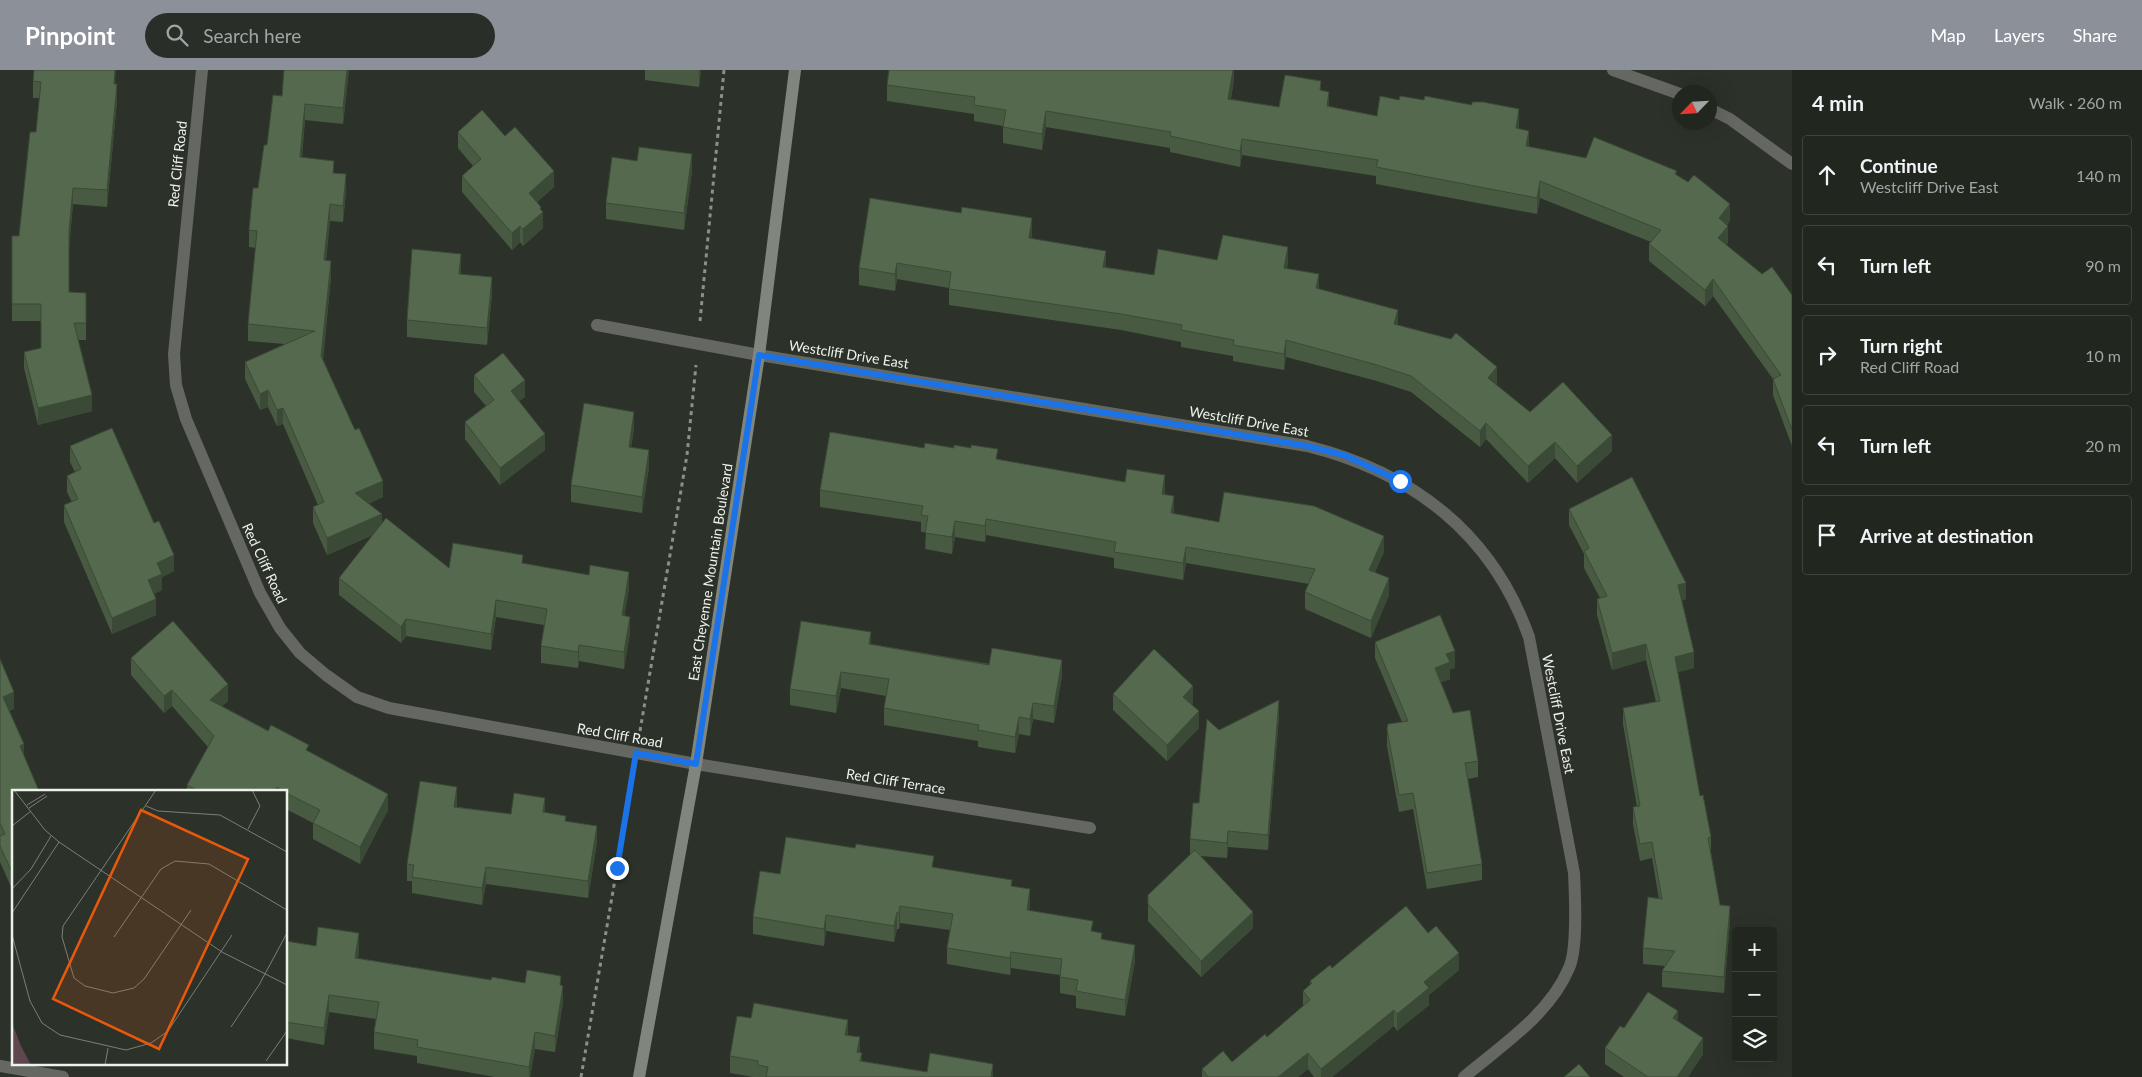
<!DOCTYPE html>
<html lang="en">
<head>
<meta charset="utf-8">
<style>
	body { margin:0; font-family:Lato,sans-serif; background:#292e28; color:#f1f3f6 }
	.controls { position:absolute; right:15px; bottom:15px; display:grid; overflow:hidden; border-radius:5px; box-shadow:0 5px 20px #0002 }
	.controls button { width:45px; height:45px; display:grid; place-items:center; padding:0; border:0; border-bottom:1px solid #3e433d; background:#21261f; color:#f1f3f6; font:25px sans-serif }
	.compass { position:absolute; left:1672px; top:15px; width:45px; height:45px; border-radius:50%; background:#21261f; box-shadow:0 5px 20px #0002; rotate:245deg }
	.stop { position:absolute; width:15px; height:15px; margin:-11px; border:4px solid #1a73e8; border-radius:50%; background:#fff }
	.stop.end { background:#1a73e8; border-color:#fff; box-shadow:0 1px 5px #0008 }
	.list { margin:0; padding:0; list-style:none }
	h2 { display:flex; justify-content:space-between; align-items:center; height:65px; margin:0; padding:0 20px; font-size:21px }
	h2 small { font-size:16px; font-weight:400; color:#a2a5a4 }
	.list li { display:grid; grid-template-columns:32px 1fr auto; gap:15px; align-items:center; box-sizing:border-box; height:80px; margin:0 10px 10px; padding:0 10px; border:1px solid #3e433d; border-radius:5px }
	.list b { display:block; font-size:19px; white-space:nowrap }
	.list p { margin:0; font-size:16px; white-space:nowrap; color:#a2a5a4 }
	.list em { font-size:16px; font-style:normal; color:#a2a5a4 }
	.icon { flex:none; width:28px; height:28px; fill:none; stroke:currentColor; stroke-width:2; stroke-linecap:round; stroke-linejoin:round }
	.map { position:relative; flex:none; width:1792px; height:1007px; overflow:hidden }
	header { display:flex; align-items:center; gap:30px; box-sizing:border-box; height:70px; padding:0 25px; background:#8c9099; color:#fff }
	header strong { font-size:24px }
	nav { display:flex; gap:28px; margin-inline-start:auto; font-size:18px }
	.search { width:350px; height:45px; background:#292e28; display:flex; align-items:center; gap:12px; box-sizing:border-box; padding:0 18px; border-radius:28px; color:#a2a5a4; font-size:19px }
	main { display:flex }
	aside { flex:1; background:#21261f }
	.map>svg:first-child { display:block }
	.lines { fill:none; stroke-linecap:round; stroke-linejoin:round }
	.path { stroke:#8b9089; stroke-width:3; stroke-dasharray:4 4; stroke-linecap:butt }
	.street { stroke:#646762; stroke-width:12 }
	.secondary { stroke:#80867e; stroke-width:12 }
	.wall { fill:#485a42 }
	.shaded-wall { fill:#3b4a36 }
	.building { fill:#54694d; stroke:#3b4a36 }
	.route { stroke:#1a73e8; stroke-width:6 }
	.labels { text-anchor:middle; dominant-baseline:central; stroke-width:4; stroke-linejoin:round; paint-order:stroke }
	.street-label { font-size:14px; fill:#eef2ed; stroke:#2c3229 }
	.inset-road { fill:none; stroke:#7a7f77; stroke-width:1 }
	.view { fill:#e8590c; fill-opacity:0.15; stroke:#e8590c; stroke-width:2.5 }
	.inset-edge { fill:none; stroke:#eef2ed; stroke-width:2.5 }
</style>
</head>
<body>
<header>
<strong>Pinpoint</strong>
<div class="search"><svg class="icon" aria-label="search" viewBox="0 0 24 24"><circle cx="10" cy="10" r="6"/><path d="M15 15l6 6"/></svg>Search here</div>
<nav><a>Map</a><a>Layers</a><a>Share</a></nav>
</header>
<main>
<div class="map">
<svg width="1792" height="1007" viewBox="0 0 1792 1007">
	<rect width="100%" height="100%" fill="#2c3229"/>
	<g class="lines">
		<g class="path">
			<path d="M700,251L724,0"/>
			<path d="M640,661L687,385L696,295"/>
			<path d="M581,1007L633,705"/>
		</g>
		<g class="street">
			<path d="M202,0L174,284L176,315L186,349L260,523L280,558L300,583L326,605L357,627L389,638L696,694L1090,758"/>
			<path d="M1613,0L1680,24"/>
			<path d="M1710,39L1730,49L1792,94"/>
			<path d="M597,255L759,285L1307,376C1412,402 1492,463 1529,567L1574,803C1575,825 1578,879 1569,898C1550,944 1501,976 1464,1007"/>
			<path d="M0,996L63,1007"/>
		</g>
		<path class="secondary" d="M639,1007L696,694L759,285L795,0"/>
	</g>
	<g class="wall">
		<path d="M284,0H349L343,54L305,50L302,87L334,103L346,121L343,152L330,151L326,190L331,207L323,289L383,427L368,434L382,454L449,498L523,493L629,518L624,546L630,563L624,599L579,591L578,598L541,593V576L544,555L496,547L491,580L406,566L401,573L339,525V508L373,465L327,485L313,453V437L318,435L283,354L277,356L268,337L260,340L245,309V292L285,274L248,271V254L256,178L249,177V160L267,75L282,26Z"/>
		<path d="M645,0H701L699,17L645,10Z"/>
		<path d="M1234,0V9L1231,29L1279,37L1321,20L1329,37L1377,46L1519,56V59L1529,77L1677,105L1730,150L1727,155L1728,172L1726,175L1762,204L1792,225V376L1773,325V309L1713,226L1705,236L1649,191V174L1651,172L1540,128L1537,144L1376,114V106L1242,85L1240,97L1170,82V78L1046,57L1042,80L1003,73V56L974,51V44L887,31V15Z"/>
		<path d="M33,11L115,14L117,31L107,137L73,134L69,178V222L86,223V270H78L92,341L38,355L24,298V282L41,278V251H12V166H19L36,62L39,28H33Z"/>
		<path d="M458,62L505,66L554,117L537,132L541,140L543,158L523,176L520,172L512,180L462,122V106L473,96L458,78Z"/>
		<path d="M692,101L684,160L606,149V133Z"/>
		<path d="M961,143L1032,164L1031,169L1106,197L1154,205L1217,190L1288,193L1286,199L1319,219L1398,255L1497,313L1496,315L1530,342L1612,381L1577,413L1555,388L1528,413L1486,369L1480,377L1411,322L1377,311L1286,287L1284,300L1233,291V286L1181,277V272L1121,260L949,235V218L897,209L895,221L859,215V198Z"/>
		<path d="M461,200V204L492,224L487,275L407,267V250Z"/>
		<path d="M474,305L525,327L519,331L545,380L500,415L465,369V352L486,336L474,322Z"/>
		<path d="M634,358L631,377L649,397L642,443L571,432V415Z"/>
		<path d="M70,376L174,501L162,507V520L154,524L156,545L112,564L64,452V435L72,432L67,422V406L75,402L70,392Z"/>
		<path d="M924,378H971L998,389L1165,422V425L1174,444L1384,482L1375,502L1389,525L1371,568L1305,539V522L1309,514L1186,493L1183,510L1114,498V488L986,465L985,472L955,467L952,484L925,479L926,462H921V452L820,437V420Z"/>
		<path d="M1569,439L1686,529L1682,530L1694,598L1678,602L1700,726L1711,767V782L1720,835L1730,852L1724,923L1662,917V901L1665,896L1643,894V878L1659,829L1652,788L1640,791L1633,754V737H1637L1623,654V638L1656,632L1646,590L1612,600L1597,545V529L1600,528L1584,498V484L1569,455Z"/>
		<path d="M1375,572L1455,598L1450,599V609L1441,612L1453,643L1478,691V707L1468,709L1482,794V810L1427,819L1413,739L1399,742L1387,676V659L1402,652L1375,588Z"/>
		<path d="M871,574L1062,606L1054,653L1033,649L1030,666L1019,664L1015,683L978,677V671L884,655V638L886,626L841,618L836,643L790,635V619Z"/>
		<path d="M131,588L228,631L222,636L309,682L388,740L360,794L313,769V753L286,739V721H187V715L208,677L172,636L164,643L131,605Z"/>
		<path d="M0,589L14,639L9,641L14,721V818L12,819L0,792Z"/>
		<path d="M1113,624L1193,632L1192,634L1199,658L1167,691L1113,640Z"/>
		<path d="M1279,646L1268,780L1228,777L1227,788L1200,786L1253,858L1201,907L1148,851V825L1190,785V769L1219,660Z"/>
		<path d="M457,734V737L511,744L545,743L566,751L597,772L588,828L486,814L482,835L412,823V811H407V794Z"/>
		<path d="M934,797L1012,816L1030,836L1029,840L1093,861L1102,869L1135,891L1125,946L1076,938V926L1060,923V905L1011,898L1010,905L947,894V878L950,860L900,853L899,859H897L894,872L826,861L824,876L753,864V847L780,804Z"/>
		<path d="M286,871L316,876L359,880L358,888L491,910L561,915L563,932L555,982L535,979L530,1007H495L417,993V986L374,979V962L376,949L329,942L324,975L286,968Z"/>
		<path d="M1332,898L1459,900L1429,925V935L1397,961L1394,956L1332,1007H1314L1308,999L1298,1007H1202V999L1232,992L1267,967L1303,936V921L1310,915V911Z"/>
		<path d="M1678,951L1703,984L1688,1007H1624L1605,994V978L1624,958Z"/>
		<path d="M848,965L860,983L862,991L927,1002L993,1007H753L730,1003V986Z"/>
	</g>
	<g class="shaded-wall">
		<path d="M115,0H116L114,30V14Z"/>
		<path d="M347,0H349L343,54V38Z"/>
		<path d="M699,0H701L699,17Z"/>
		<path d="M1233,0H1234V9L1228,45V29Z"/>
		<path d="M117,14V31L107,137V120Z"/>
		<path d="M1329,22V38L1327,36Z"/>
		<path d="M305,34V50L300,104V87Z"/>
		<path d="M1519,39V56L1516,75V58Z"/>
		<path d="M1046,41V57L1042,80V64Z"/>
		<path d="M1529,61V77L1526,76Z"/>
		<path d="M1242,69V85L1240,97V81Z"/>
		<path d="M692,84V101L684,160V143Z"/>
		<path d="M554,101V117L529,139V123Z"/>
		<path d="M346,104V121L343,152V136Z"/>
		<path d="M1540,111V128L1537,144V128Z"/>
		<path d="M73,118V134L69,178V161Z"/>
		<path d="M330,134V151L324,207V190Z"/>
		<path d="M1730,134V150L1719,165V148Z"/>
		<path d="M541,137V143L543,142V158L523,176V159Z"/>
		<path d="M1032,148V164L1029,185V168Z"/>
		<path d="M520,156V172L512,180V163Z"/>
		<path d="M1728,156V172L1718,185V168Z"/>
		<path d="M1288,177V193L1284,214V198Z"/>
		<path d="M1106,181V198L1103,197Z"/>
		<path d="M461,184V200L459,220V204Z"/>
		<path d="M331,191V207L321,303V286Z"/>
		<path d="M897,193V209L895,221V204Z"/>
		<path d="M1319,204V221L1316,218Z"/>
		<path d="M492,207V224L487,275V258Z"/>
		<path d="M1713,209V226L1705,236V220Z"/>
		<path d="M1398,240V257L1394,254Z"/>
		<path d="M1286,270V287L1284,300V284Z"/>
		<path d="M1497,297V313L1488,325V308Z"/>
		<path d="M525,310V327L511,337V321Z"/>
		<path d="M268,320V337L260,340V324Z"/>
		<path d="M92,325V341L38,355V338Z"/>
		<path d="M283,338V354L277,356V340Z"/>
		<path d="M634,342V358L629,394V377Z"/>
		<path d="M1486,353V369L1480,377V361Z"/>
		<path d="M545,364V380L500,415V398Z"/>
		<path d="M1612,365V381L1577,413V396Z"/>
		<path d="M1555,372V388L1528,413V396Z"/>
		<path d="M649,380V397L642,443V427Z"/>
		<path d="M1165,405V422L1162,441V424Z"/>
		<path d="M383,411V427L355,439V423Z"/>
		<path d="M1174,426V443L1171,460V443Z"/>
		<path d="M382,444V461L327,485V468Z"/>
		<path d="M986,449V465L985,472V456Z"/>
		<path d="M955,451V467L952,484V467Z"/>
		<path d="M1384,466V482L1369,516V500Z"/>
		<path d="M1186,477V493L1183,510V493Z"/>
		<path d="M174,485V501L162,507V520L148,527V510L157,493Z"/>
		<path d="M629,502V518L622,562V545Z"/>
		<path d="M1389,508V525L1371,568V551Z"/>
		<path d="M1686,513V529L1678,532V515Z"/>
		<path d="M156,529V545L112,564V548Z"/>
		<path d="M496,530V547L491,580V564Z"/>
		<path d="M630,547V563L624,599V582Z"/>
		<path d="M406,549V566L401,573V557Z"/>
		<path d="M871,562V578L869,574Z"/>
		<path d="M1646,574V590L1612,600V583Z"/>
		<path d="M579,575V591L578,598V582Z"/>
		<path d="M1455,581V598L1450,599V609L1435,615V598L1446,584Z"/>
		<path d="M1694,582V598L1675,603V587Z"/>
		<path d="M1062,590V606L1054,653V636Z"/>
		<path d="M841,602V618L836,643V626Z"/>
		<path d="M228,614V631L210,646V630Z"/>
		<path d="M1193,616V632L1183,643V627Z"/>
		<path d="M172,620V636L164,643V626Z"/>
		<path d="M14,622V639L3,644V627Z"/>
		<path d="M1279,630V646L1268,780V765Z"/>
		<path d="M1033,633V649L1030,666V649Z"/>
		<path d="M1199,641V658L1167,691V675Z"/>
		<path d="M1019,647V664L1015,683V667Z"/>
		<path d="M24,674V691L20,676Z"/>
		<path d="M457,717V734L454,753V737Z"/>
		<path d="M388,724V740L360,794V777Z"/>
		<path d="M545,728V744L543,742Z"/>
		<path d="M597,756V772L588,828V811Z"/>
		<path d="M1228,761V777L1227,788V773Z"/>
		<path d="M486,797V814L482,835V818Z"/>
		<path d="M14,801V818L12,819V802Z"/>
		<path d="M1030,819V836L1027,856V840Z"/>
		<path d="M900,836V853L899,859V843Z"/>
		<path d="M1730,836V852L1724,923V907Z"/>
		<path d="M897,842V859L894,872V856Z"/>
		<path d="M1253,842V858L1201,907V891Z"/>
		<path d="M826,845V861L824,876V859Z"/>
		<path d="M359,863V880L355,904V888Z"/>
		<path d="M1135,875V891L1125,946V930Z"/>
		<path d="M1011,882V898L1010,905V888Z"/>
		<path d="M1459,883V900L1429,925V935L1397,961V944L1424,912Z"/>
		<path d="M563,916V932L555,982V966Z"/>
		<path d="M329,925V942L324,975V958Z"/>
		<path d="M1394,940V956L1332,1007H1321V999Z"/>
		<path d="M1678,941V958L1673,948Z"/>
		<path d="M848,950V966L845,965Z"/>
		<path d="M535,962V979L530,1007H529V997Z"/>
		<path d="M860,967V984L857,982Z"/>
		<path d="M1703,968V984L1688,1007H1677Z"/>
		<path d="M1308,983V999L1298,1007H1278Z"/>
		<path d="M993,994V1007H991Z"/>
	</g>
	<g class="building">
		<path d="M34,0H115L114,14H117L107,120L73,118L69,161V222L86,223V253H74L92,325L38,338L24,282L41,278V234H12V166H19L30,62H36L41,12L33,11Z"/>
		<path d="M284,0H347L343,38L305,34L300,87L334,91L333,103L346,104L343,136L330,134L324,190L331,191L321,286L355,360L359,358L383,411L355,423L382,444L327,468L313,437L324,432L283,338L277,340L268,320L260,324L245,292L315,261L248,254L257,161L249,160L253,118H258L264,75H267L273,25L282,26Z"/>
		<path d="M889,0H1233L1228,29L1279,37L1285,5L1321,11L1320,20L1329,22L1327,36L1377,46L1380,26L1399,30L1400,26L1424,30L1425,26L1472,35V32H1483L1519,39L1516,58L1529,61L1526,76L1586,88L1594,67L1677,101L1675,104L1688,112L1694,105L1730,134L1719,148L1728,156L1718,168L1762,204L1772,197L1792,225V360L1773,309L1781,305L1713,209L1705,220L1649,174L1661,160L1540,111L1537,128L1376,97L1378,90L1242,69L1240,81L1170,66L1171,62L1046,41L1042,64L1003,57L1006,40L974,35L975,27L887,15Z"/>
		<path d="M482,40L505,66L515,57L554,101L529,123L541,137L540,139L543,142L523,159L520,156L512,163L462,106L481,89L458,62Z"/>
		<path d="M639,77L692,84L684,143L606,133L612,87L637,91Z"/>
		<path d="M870,128L961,143L962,137L1032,148L1029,168L1106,181L1103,197L1154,205L1158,179L1217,190L1223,165L1288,177L1284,198L1319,204L1316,218L1398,240L1394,254L1451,269L1456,263L1497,297L1488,308L1530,342L1563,312L1612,365L1577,396L1555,372L1528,396L1486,353L1480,361L1411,306L1377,295L1286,270L1284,284L1233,275L1234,270L1181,260L1182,255L1121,244L949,219L951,202L897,193L895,204L859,198Z"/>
		<path d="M412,179L461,184L459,204L492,207L487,258L407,250Z"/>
		<path d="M503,283L525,310L511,321L545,364L500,398L465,352L494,330L474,305Z"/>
		<path d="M584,333L634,342L629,377L649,380L642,427L571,415Z"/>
		<path d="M112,358L154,453L159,451L174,485L157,493L162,504L148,510L156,529L112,548L64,435L78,429L67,406L81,399L70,376Z"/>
		<path d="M830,362L924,378L925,373L954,378V375L971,378V375L998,379L996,389L1125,412L1127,399L1165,405L1162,424L1174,426L1171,443L1219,452L1224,422L1314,436L1384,466L1369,500L1389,508L1371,551L1305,522L1315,499L1186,477L1183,493L1114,482L1116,472L986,449L985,456L955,451L952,467L925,463L928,446L921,445L923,436L820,420Z"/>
		<path d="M1632,407L1686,513L1678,515L1694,582L1675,587L1700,726L1703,725L1711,767L1708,768L1720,835L1730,836L1724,907L1662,901L1675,881L1643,878L1648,827L1662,829L1652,772L1640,774L1633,737L1640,736L1623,638L1660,631L1646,574L1612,583L1597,529L1607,526L1584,481L1589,478L1569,439Z"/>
		<path d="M386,448L449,498L453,473L523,485L522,493L589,505L590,495L629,502L622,545L630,547L624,582L579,575L578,582L541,576L547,539L496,530L491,564L406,549L401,557L339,508Z"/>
		<path d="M1440,545L1455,581L1446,584L1450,592L1435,598L1453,643L1470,640L1478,691L1465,693L1482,794L1427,803L1413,723L1399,725L1387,659L1388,654L1408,651L1375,572Z"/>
		<path d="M173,551L228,614L210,630L268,661L271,655L309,675L306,680L388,724L360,777L313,753L320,740L286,723V721H283L277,717L275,721H199L187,715L214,666L172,620L164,626L131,588Z"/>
		<path d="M801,551L871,562L869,574L989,595L992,578L1062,590L1054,636L1033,633L1030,649L1019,647L1015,667L978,660L979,655L884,638L889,609L841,602L836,626L790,619Z"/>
		<path d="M1154,579L1193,616L1183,627L1199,641L1167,675L1113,624Z"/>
		<path d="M0,589L14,622L3,627L24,674L20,676L39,721H14V801L12,802L0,776V766L5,764L0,753Z"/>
		<path d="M1279,630L1268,765L1228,761L1227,773L1190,769L1193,733H1199L1207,649L1219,660Z"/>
		<path d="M420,711L457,717L454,737L511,744L514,723L545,728L543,742L566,746L565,751L597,756L588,811L486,797L482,818L412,807L414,795L407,794Z"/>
		<path d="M786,767L855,778L856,774L934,786L932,797L1012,810L1011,816L1030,819L1027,840L1093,851L1091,861L1102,863L1101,869L1135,875L1125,930L1076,921L1078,910L1060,907L1062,889L1011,882L1010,888L947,878L953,844L900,836L899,843L897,842L894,856L826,845L824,859L753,847L760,801L780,804Z"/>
		<path d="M1195,780L1253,842L1201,891L1148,834V825Z"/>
		<path d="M1406,836L1428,863L1436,856L1459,883L1424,912L1429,918L1397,944L1394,940L1321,999L1308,983L1278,1007H1208L1202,999L1223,981L1232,992L1265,964L1267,967L1310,930L1303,921L1312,913L1310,911L1330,895L1332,898Z"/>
		<path d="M318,857L359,863L355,888L491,910L492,907L525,913L527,900L561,906L560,915L563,916L555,966L535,962L529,997L417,977L418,970L374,962L379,932L329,925L324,958L286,952V871L316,876Z"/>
		<path d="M1648,922L1678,941L1673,948L1703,968L1677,1007H1648L1605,978L1620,956L1624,958Z"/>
		<path d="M754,933L848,950L845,965L860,967L857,982L862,983L860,991L927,1002L930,983L993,994L991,1007H766L768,997L758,995V991L730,986L737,946L751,948Z"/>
		<path d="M1579,994L1590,1007H1564Z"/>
	</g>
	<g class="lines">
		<path class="route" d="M617,798L636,683L696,694L759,285L1307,376L1344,385L1400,411"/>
	</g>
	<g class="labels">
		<g class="street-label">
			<text transform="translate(177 94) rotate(-84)">Red Cliff Road</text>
			<text transform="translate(849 284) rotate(9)">Westcliff Drive East</text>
			<text transform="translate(1249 351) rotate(10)">Westcliff Drive East</text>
			<text transform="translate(265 493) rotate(65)">Red Cliff Road</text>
			<text transform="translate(710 502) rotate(-81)">East Cheyenne Mountain Boulevard</text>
			<text transform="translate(1559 644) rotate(79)">Westcliff Drive East</text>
			<text transform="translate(620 665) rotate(10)">Red Cliff Road</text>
			<text transform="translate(896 711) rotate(9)">Red Cliff Terrace</text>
		</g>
	</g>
	<g transform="translate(12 720)">
		<rect width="275" height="275" fill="#2c3229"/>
		<path d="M0,233L9,256L19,275H0Z" fill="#60464f"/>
		<path class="inset-road" d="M2,0L33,40L47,52L210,162L275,195M144,0L51,136L50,147L62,188L73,196L101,203L122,198L132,189L179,120M15,15L33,4M134,16L146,21L208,25L275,62M17,18L35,6M0,36L19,21M236,39L248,16L240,0M0,99L19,79L39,46M0,123L47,52M0,145L18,211L30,233L48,245L114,260L139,253L156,241L220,145M102,147L149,79L163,71L197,74L275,120M219,237L247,195L275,143M254,271L275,241M93,275L96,258"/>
		<path class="view" d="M129,20L236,69L147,259L41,209Z"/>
		<rect width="275" height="275" class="inset-edge"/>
	</g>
</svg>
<div class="controls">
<button>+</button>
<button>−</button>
<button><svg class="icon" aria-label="layers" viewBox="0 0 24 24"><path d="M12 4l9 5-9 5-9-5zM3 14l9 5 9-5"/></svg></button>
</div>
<svg class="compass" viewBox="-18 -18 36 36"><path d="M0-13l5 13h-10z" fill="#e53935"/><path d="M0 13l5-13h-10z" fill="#a2a5a4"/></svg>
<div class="stop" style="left:1400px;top:411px"></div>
<div class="stop end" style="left:617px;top:798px"></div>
</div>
<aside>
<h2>4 min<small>Walk · 260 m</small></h2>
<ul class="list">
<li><svg class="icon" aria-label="ahead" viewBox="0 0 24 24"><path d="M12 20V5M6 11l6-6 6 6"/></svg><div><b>Continue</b><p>Westcliff Drive East</p></div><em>140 m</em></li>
<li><svg class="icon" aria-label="left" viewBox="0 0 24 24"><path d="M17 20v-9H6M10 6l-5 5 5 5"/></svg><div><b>Turn left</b></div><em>90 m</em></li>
<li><svg class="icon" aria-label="right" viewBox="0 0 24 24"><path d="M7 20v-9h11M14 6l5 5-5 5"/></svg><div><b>Turn right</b><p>Red Cliff Road</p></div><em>10 m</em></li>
<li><svg class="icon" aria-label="left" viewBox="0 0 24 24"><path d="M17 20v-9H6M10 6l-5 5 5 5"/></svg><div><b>Turn left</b></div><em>20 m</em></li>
<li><svg class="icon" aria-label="arrive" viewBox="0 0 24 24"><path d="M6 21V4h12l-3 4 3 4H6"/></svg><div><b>Arrive at destination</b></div></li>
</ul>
</aside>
</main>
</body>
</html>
